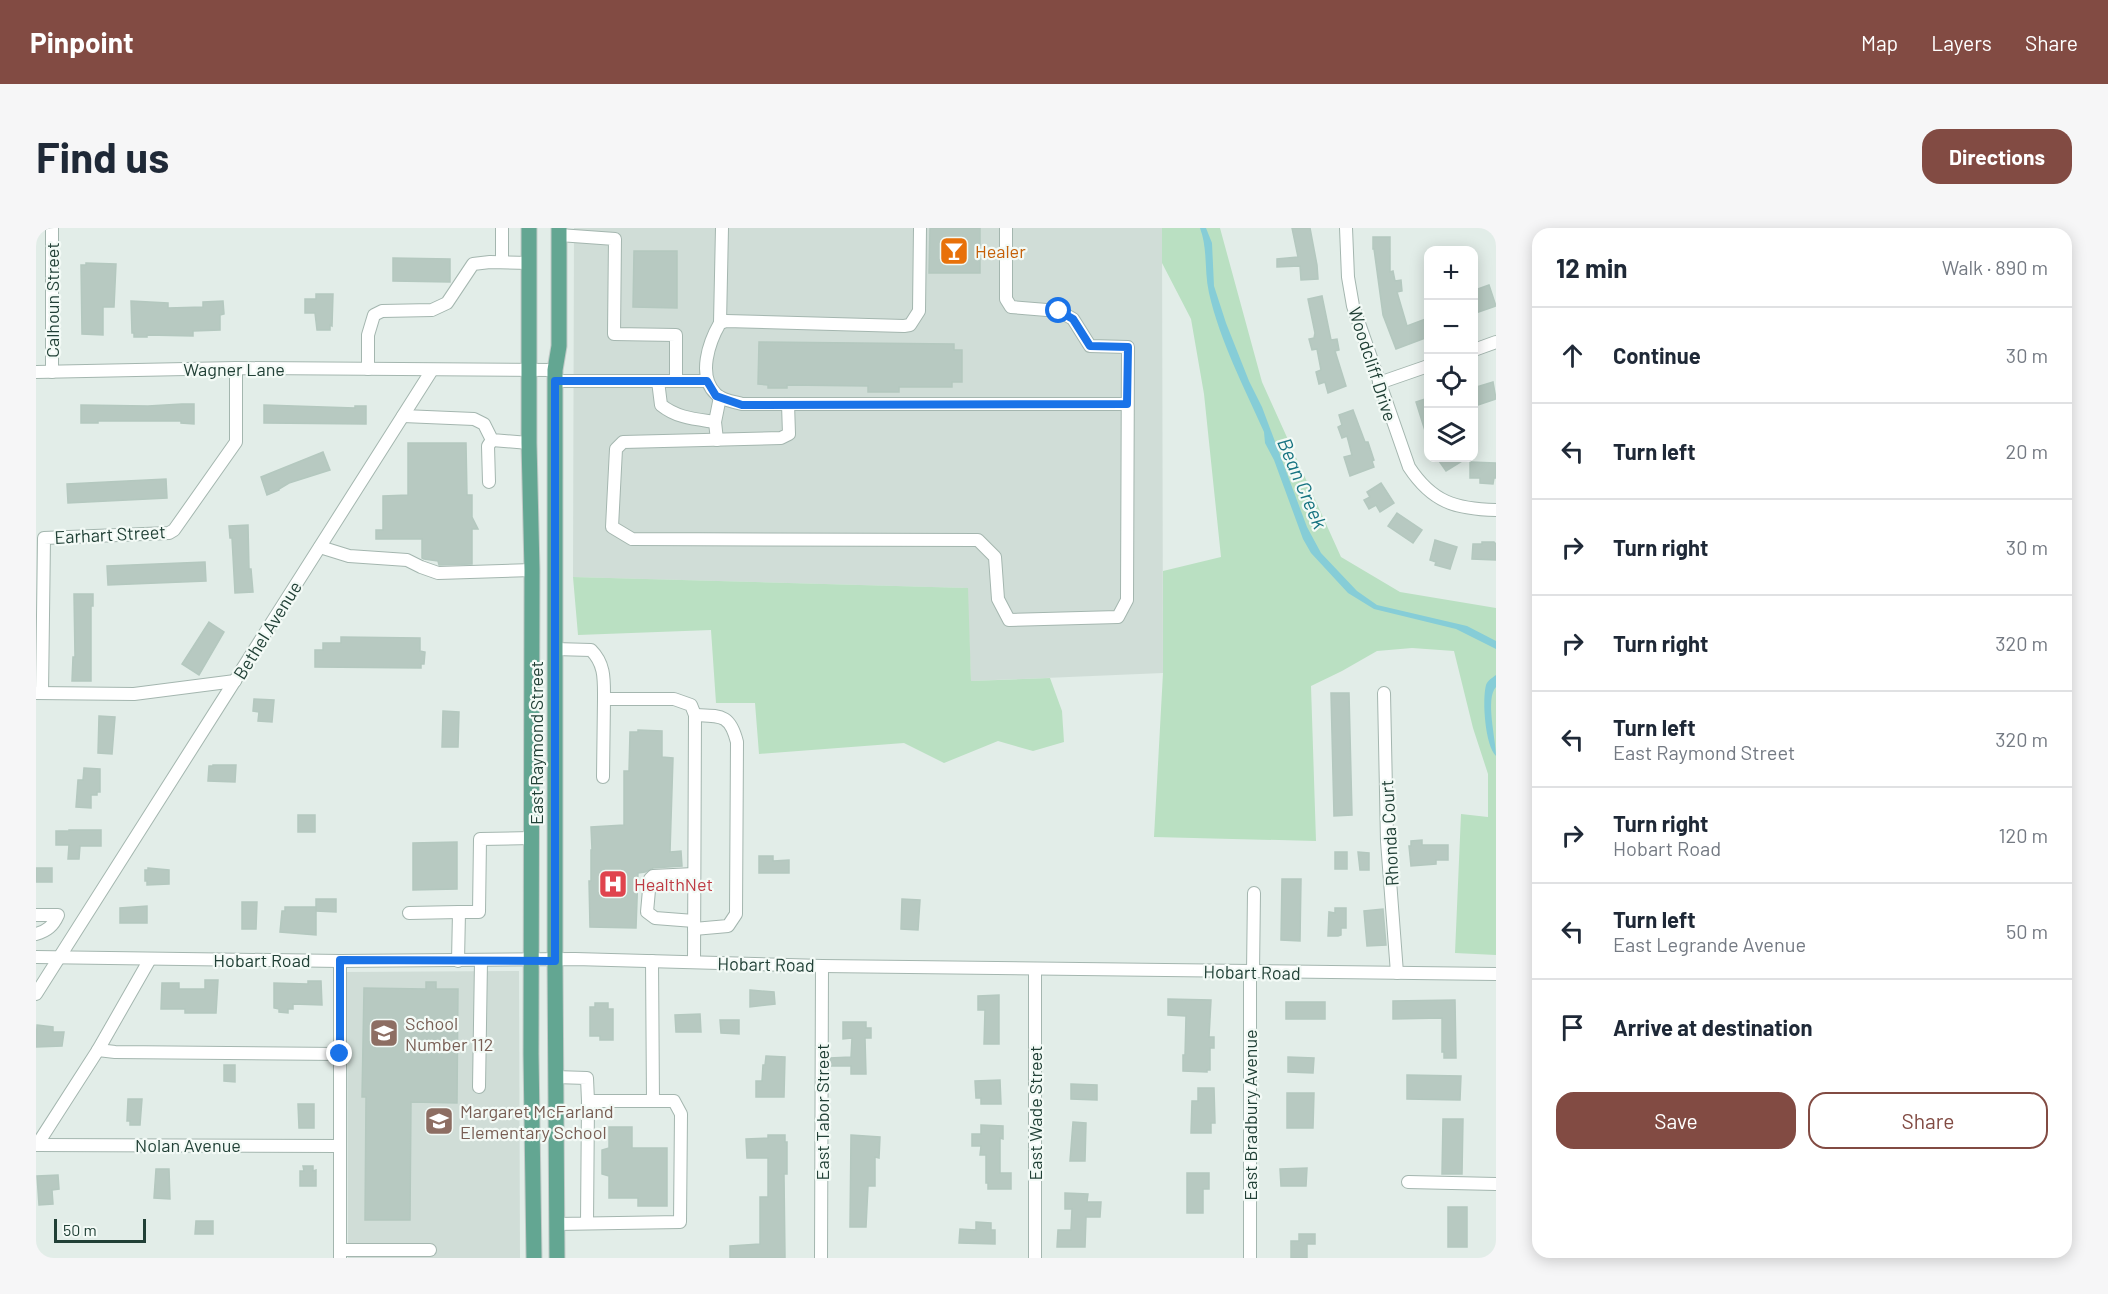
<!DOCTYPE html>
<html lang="en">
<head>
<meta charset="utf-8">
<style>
	body { margin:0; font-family:Barlow,sans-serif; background:#f6f6f7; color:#1f2937 }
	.controls { position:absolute; right:18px; top:18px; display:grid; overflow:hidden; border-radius:12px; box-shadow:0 3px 15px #0003 }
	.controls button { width:54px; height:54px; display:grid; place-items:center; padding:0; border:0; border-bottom:2px solid #e0e1e3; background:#fff; color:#1f2937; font:30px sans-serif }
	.scale { position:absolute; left:18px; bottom:15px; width:92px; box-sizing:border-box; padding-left:6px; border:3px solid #214036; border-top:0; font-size:16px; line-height:21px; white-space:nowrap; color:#214036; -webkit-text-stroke:4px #f3faf6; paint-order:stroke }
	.stop { position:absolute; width:18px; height:18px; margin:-14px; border:4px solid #1a73e8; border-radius:50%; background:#fff }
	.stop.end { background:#1a73e8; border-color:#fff; box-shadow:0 2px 6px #0008 }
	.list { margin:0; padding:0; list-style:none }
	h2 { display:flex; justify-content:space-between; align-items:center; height:78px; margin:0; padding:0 24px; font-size:26px }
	h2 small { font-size:20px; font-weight:400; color:#747a83 }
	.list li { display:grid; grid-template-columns:39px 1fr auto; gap:18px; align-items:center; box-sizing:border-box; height:96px; padding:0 24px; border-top:2px solid #e0e1e3 }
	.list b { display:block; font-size:22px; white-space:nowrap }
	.list p { margin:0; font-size:20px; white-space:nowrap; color:#747a83 }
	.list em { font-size:20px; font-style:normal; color:#747a83 }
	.actions { display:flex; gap:12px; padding:18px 24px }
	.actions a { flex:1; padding:14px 0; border:2px solid #824b43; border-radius:18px; text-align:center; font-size:21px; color:#824b43 }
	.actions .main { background:#824b43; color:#fff }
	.icon { flex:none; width:33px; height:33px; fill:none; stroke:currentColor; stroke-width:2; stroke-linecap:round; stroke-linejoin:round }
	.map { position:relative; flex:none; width:1460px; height:1030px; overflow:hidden; border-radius:18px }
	header { display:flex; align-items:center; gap:36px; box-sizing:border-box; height:84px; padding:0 30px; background:#824b43; color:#fff }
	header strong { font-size:28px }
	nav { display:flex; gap:33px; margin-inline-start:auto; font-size:21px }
	.intro { display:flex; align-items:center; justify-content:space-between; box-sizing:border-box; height:144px; padding:0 36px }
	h1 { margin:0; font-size:42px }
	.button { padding:15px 27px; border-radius:18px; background:#824b43; color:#fff; font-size:21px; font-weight:700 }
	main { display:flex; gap:36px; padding:0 36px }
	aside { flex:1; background:#fff; border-radius:18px; box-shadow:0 3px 15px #0003 }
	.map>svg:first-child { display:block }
	.built { fill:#d0ddd7 }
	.green { fill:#bae0c2 }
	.water { fill:#86cdd7 }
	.building { fill:#b7c9c1; stroke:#b4c8bf; stroke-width:1.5 }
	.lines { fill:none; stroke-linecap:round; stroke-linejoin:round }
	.minor-casing { stroke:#a4b6af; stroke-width:14 }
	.major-casing { stroke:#c1cac7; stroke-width:17 }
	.minor { stroke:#fff; stroke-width:12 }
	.major { stroke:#63a692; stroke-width:15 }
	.route { stroke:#1a73e8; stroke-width:8 }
	.labels { text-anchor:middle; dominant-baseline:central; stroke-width:4.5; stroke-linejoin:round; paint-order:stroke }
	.food-label { font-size:18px; fill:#c56008; stroke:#f3faf6; text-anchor:start }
	.street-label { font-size:18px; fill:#214036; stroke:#f3faf6 }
	.health-label { font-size:18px; fill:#be3a42; stroke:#f3faf6; text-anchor:start }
	.education-label { font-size:18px; fill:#785e54; stroke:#f3faf6; text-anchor:start }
	.water-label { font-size:20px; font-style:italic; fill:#167381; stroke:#f3faf6 }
</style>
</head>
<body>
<header>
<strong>Pinpoint</strong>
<nav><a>Map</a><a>Layers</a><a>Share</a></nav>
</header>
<div class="intro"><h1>Find us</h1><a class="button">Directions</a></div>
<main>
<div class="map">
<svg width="1460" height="1030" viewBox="0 0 1460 1030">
	<rect width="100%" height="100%" fill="#e2ede8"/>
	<g class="built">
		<path d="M538,0H1126L1127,445L935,453L931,360L537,349Z"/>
		<path d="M483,743L484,1030H312L311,744Z"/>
	</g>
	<g class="green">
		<path d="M1126,0H1184L1226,154L1305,329L1364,364L1460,380V727L1419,725L1425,586L1452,589V546L1437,500L1418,423L1376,420L1341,423L1306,443L1275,458L1280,613L1118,609L1127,445V343L1185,329L1168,166L1155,91L1126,35Z"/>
		<path d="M537,349L932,360L935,453L1014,450L1026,483L1028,514L997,523L962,513L908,535L868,515L723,526L719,475H680L675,402L542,407Z"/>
	</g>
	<g class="water">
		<path d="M1164,0H1170L1176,15L1178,58L1190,95L1213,153L1226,179L1271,299L1285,325L1321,363L1341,377L1431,398L1460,413V421L1420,401L1338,381L1312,365L1275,325L1267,311L1238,232L1229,215L1228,204C1208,159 1184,113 1173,65C1168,43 1172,21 1164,0Z"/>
		<path d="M1460,447V459C1449,471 1460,511 1460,528C1449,517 1446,472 1450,457C1452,452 1456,450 1460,447Z"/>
	</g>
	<g class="building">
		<path d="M894,0H944V45H893Z"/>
		<path d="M1256,0H1274L1281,37L1282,51L1265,52L1264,38L1241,39V31L1262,29Z"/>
		<path d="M1337,9H1354V44L1357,43L1359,53L1365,52L1366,63L1361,64L1371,98L1392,90V109L1360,121L1347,87L1338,21H1337Z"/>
		<path d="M598,23H641V80L597,79Z"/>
		<path d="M357,30L414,31V54L357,53Z"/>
		<path d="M50,35L80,36L78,79H67V107L46,106L45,37H50Z"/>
		<path d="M1453,57L1460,78L1437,86V69L1441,68L1439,62Z"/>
		<path d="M280,66H297L296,98L294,97V102H281L279,85H269V71H280Z"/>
		<path d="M1286,68L1295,112L1301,111L1303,122L1299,123L1310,158L1292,165L1289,154L1283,156L1280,144L1285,142L1281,121L1276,122L1273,111L1278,110L1279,105L1272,71Z"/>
		<path d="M95,73L132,75V80L167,79V74L187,73L188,86L184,87V102L157,103V108L111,107V109H98V105H96Z"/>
		<path d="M723,114L918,116V122H926V154H916V159H863V164H832V158L751,157V160H732V157L722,156Z"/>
		<path d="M1457,154L1460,171L1439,178L1437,160Z"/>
		<path d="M1392,170V205L1390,206L1380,174Z"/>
		<path d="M146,176H158V196L145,195V193H62V195H45V177L112,178Z"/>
		<path d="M228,177L319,180V178H330V196L228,195Z"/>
		<path d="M1317,182L1329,214H1332L1338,232L1336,233L1338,239L1314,248L1308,229L1316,227L1311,208L1306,210L1302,199L1306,197L1303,187Z"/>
		<path d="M372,215H430L431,267H436V289L442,301H436V336L403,337L402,333L388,331L386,330V311H340V302H347V268L372,267Z"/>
		<path d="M287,224L294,242L253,255L243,261V262L231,267L225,249Z"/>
		<path d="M1401,230H1431L1410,243Z"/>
		<path d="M1434,234L1460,235V250H1458L1457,256L1444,255V250H1434Z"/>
		<path d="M130,251L131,270L32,275L31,256Z"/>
		<path d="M1345,255L1358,275L1344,284L1340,277L1333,281L1328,272L1334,269L1331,264Z"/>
		<path d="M1361,285L1386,302L1377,315L1352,298Z"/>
		<path d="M212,297L213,341H215L217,364L199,365L196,310H194L193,298Z"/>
		<path d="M1399,312L1421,319L1414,341L1399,337L1400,334L1394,332Z"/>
		<path d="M1446,314H1458L1460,316V332L1436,331L1437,316H1446Z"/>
		<path d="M169,334L170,353L72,357L71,338Z"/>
		<path d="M38,366H57V378H55V453H36L37,429H39Z"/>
		<path d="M173,394L188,404L163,447L146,436Z"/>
		<path d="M305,409L384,410V423L389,424L388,436H385V440L279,439V422H287V415H305Z"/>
		<path d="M1295,465H1313L1316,587L1298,588Z"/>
		<path d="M218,471L238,472L236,494L222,493L223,484L217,483Z"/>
		<path d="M407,483L423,484L422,519H406Z"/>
		<path d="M63,488L79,489L76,526L62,525Z"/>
		<path d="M602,502L626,503V529L637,530L634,624L645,623L646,638L617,640L609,644L602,645L600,700L554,699L553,653H555V622H556L555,599L588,597V543H593L594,504H602Z"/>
		<path d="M177,537H200L199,554L172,553L173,538H177Z"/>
		<path d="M48,540L64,541V564H61V567H55V580L40,579L42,552H47Z"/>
		<rect x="262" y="587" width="17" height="17"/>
		<path d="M33,602H65V618H44L43,631H32L33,617H20V603H33Z"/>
		<path d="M1386,612V617H1412V632H1400V636L1375,638L1373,618H1375V613Z"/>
		<path d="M421,614V661L377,662V615Z"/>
		<rect x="1299" y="624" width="12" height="17"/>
		<path d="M1322,624L1333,625V642H1324Z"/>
		<path d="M723,628H737V633L753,632V645H723Z"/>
		<rect x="0" y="640" width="16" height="14"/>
		<path d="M112,640L133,642V656L111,657V653H109V642H112Z"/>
		<path d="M1246,651H1265L1264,713L1245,712Z"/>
		<path d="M280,671H300V684L280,683Z"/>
		<path d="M866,671L884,672L882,702L865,701Z"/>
		<path d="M206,674H221L220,701H206Z"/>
		<path d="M111,678V695H84V680Z"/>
		<path d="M249,679H280V707L244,704L246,683H249Z"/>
		<path d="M1299,680H1310V700H1305V707L1302,708H1292L1293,684L1299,685Z"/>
		<path d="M1347,681L1350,717L1331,718L1328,683Z"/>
		<path d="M169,752H182L180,785H149V781H125L126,755H143V761H169Z"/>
		<path d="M272,753H285L286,777L257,776V781H252V785L243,784V781L238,780V755L272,756Z"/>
		<path d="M390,754H400V761H422L421,875L375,874L374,992H329L330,869H326L328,760L390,761Z"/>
		<path d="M714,762L738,764L739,776L714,779Z"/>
		<path d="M963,767V816H948L949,782H942V768Z"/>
		<path d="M1132,771L1175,772L1173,809H1178V820H1174V842H1171V844L1147,843V827H1149L1150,788L1132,787Z"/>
		<path d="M1419,772L1420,830H1408V824H1406V790L1357,791V773Z"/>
		<rect x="1250" y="774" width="39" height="17"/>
		<path d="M559,775H572V781H577V812H564V808H554V779H559Z"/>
		<path d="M664,786L665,804H640L639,787Z"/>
		<path d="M684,792H703V806L685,805Z"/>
		<path d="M807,794H830V800H835V810H829L830,846H815V838H794V830L815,829L816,810L807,811Z"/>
		<path d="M1,797L17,799V804H28L26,818L0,819Z"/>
		<path d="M730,828L749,829L748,869H720V853H726L727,837H729Z"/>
		<path d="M1252,829L1278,830L1277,845L1252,844Z"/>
		<path d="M188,837H199V854L188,853Z"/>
		<path d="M1371,847L1425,848L1424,872L1371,871Z"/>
		<path d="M964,852L965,876H945V870H940L939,853Z"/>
		<path d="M1035,856L1061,857V872L1035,871Z"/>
		<path d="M1162,860H1178L1179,895H1175V905H1155L1156,873H1162Z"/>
		<path d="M1251,865H1278L1277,900H1251Z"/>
		<path d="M92,871H106L104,897H94V893H91Z"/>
		<path d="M262,876H278V900H263Z"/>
		<path d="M1407,891H1427L1426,946H1406Z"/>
		<path d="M1037,894L1050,895L1049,933H1034Z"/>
		<path d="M945,897L967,898V911L964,910V945H975V961H952V955H950V927H944L945,918H936V906H945Z"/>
		<path d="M573,899H596V920H631V978H602V970H573V948L566,946V922L573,920Z"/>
		<path d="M732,907H749V914H751V946H748L749,1030H694V1018L724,1016V969H732V930H711L710,911L732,910Z"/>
		<path d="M815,907L844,909L843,930L839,929V958H832L830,999H814Z"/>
		<path d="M267,938H277V943L280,942V958H264V943H268Z"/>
		<path d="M1271,940L1270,958H1245L1244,941Z"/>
		<path d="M120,941H133L134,971L118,970Z"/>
		<path d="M1151,945H1173V961H1167V985H1151Z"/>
		<path d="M22,947L23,961L16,962L17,976L3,977L1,948Z"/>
		<path d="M1029,965L1052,966L1051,974H1065L1064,989H1050L1049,1019H1021L1022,1002H1035L1036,981H1029Z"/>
		<rect x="1412" y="979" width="19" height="40"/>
		<path d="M160,993H177V1006H159Z"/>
		<path d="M940,994L955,995V1002H959V1016L923,1015L924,1001L940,1002Z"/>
		<path d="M1263,1006H1279V1016H1271V1030H1255V1013H1263Z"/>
	</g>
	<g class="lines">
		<g class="minor-casing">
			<g id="minor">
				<path d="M884,0L883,83L874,97L868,98L690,93L684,95C673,114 661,148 680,166C685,172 699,174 706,176H1091"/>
				<path d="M1310,0L1312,49L1317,78L1373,239C1396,274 1419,281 1460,282"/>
				<path d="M523,7L579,11L578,106L640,107V153"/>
				<path d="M466,34V0"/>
				<path d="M684,95L686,0"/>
				<path d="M1438,122L1460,114"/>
				<path d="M332,141V107L338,87L346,83L396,82L411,75L437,36L454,34L493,35"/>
				<path d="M0,144L200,140L519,142"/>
				<path d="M16,144V0"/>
				<path d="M519,153H671"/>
				<path d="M622,153L625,177C641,190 659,191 679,194"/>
				<path d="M1343,155L1392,138"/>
				<path d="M752,176L753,206L745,210L587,214L580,221L576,299L596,311L942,312L959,329L962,371L973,392L1082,389L1091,372L1092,119L1054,118L1037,91L1023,83L975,79L970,71V0"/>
				<path d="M367,188L438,191L448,196L456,212L493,215"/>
				<path d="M681,212L679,194L684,169"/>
				<path d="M453,254L452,218L456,212"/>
				<path d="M284,319L313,328L371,332L385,339L402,345L496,342"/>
				<path d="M519,421L555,422C569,436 568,451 568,471H638L655,477L659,487L658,734"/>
				<path d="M0,465L98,466L199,453"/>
				<path d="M6,465L8,310L133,305L138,302L200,214V140"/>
				<path d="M1348,465L1351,613L1361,745"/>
				<path d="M567,549L568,471"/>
				<path d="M373,685L423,684"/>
				<path d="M0,687H22C17,698 11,703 0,706"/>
				<path d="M658,693L619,690L611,684L614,651L617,648L658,646"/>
				<path d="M658,701L692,698L700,686L701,514C694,486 685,488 659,487"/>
				<path d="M0,729L304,733L539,731L786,738L1460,746"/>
				<path d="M422,733L423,684H443L444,611L496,610"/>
				<path d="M616,733L617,873"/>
				<path d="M1214,744V1030"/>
				<path d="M1217,744L1218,665"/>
				<path d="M0,766L396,142"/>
				<path d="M62,822L79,824L304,826"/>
				<path d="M519,849L551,850L552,873"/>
				<path d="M443,859L445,733"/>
				<path d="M0,917L304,918"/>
				<path d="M1,917L62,822L114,731"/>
				<path d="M1372,954L1460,956"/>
				<path d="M521,996L644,994L645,886L638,873H552L551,995"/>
				<path d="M304,1022H394"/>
				<path d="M304,1030V733"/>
				<path d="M785,1030L786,738"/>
				<path d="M999,1030V741"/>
			</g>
		</g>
		<g class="major-casing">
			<g id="major">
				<path d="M493,0V215L496,342L495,826L498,1030"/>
				<path d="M521,1030L519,733V142L523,118V0"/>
			</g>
		</g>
		<use href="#minor" class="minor"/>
		<use href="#major" class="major"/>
	</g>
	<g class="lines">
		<path class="route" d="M304,826V732L519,733V153H671L680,168L706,177L1091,176L1092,119L1054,118L1037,91L1023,83"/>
	</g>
	<defs>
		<g id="bar-square" transform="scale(1.5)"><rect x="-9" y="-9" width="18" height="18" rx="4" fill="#e8710a" stroke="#f3faf6"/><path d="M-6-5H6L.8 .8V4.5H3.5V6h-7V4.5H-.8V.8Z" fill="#fff"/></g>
		<g id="hospital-square" transform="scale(1.5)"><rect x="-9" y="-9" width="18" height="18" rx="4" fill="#e0444e" stroke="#f3faf6"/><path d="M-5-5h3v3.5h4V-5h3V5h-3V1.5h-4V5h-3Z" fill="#fff"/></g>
		<g id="school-square" transform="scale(1.5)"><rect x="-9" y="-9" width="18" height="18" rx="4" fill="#8d6e63" stroke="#f3faf6"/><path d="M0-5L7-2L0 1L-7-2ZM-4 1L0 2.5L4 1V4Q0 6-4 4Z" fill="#fff"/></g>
	</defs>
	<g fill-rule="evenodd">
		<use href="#bar-square" x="918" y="23"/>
		<use href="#hospital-square" x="577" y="656"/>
		<use href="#school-square" x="348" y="805"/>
		<use href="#school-square" x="403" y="893"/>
	</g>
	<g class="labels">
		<g class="food-label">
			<text x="939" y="23">Healer</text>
		</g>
		<g class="street-label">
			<text transform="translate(16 72) rotate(-90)">Calhoun Street</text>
			<text transform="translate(1337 136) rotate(72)">Woodcliff Drive</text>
			<text x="198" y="141">Wagner Lane</text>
			<text transform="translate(74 306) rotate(-3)">Earhart Street</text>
			<text transform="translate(231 402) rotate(-58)">Bethel Avenue</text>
			<text transform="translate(500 515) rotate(-90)">East Raymond Street</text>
			<text transform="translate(1353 605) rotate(-93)">Rhonda Court</text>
			<text x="226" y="732">Hobart Road</text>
			<text transform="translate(730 736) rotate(1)">Hobart Road</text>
			<text transform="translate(1216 744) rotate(1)">Hobart Road</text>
			<text transform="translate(786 884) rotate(-90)">East Tabor Street</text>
			<text transform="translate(999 885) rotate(-90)">East Wade Street</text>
			<text transform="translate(1214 887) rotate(-90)">East Bradbury Avenue</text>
			<text x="152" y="917">Nolan Avenue</text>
		</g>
		<g class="health-label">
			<text x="598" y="656">HealthNet</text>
		</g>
		<g class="education-label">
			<text x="369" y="795">School<tspan x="369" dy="21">Number 112</tspan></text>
			<text x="424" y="883">Margaret McFarland<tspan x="424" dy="21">Elementary School</tspan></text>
		</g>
		<g class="water-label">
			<text transform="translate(1267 255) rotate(67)">Bean Creek</text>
		</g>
	</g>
</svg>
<div class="controls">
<button>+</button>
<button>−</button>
<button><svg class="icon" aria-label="locate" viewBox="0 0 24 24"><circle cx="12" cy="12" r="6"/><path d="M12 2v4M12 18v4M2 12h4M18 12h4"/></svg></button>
<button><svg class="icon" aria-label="layers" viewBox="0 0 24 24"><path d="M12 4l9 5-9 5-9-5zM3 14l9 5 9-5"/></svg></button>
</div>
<div class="scale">50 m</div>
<div class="stop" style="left:1023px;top:83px"></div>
<div class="stop end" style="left:304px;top:826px"></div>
</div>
<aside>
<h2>12 min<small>Walk · 890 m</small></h2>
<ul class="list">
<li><svg class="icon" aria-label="ahead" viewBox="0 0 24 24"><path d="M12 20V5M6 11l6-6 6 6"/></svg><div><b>Continue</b></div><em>30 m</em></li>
<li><svg class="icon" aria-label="left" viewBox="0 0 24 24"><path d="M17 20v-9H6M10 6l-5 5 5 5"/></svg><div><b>Turn left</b></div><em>20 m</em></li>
<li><svg class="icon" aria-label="right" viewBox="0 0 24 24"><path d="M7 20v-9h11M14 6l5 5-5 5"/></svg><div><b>Turn right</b></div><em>30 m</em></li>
<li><svg class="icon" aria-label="right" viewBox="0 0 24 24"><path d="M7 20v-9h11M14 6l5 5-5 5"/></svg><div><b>Turn right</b></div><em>320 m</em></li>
<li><svg class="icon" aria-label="left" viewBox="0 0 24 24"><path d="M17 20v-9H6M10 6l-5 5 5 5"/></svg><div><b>Turn left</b><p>East Raymond Street</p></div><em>320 m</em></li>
<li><svg class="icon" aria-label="right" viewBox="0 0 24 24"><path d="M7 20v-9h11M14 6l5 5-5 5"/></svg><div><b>Turn right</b><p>Hobart Road</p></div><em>120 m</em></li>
<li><svg class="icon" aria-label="left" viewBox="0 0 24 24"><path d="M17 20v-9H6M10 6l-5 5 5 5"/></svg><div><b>Turn left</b><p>East Legrande Avenue</p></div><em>50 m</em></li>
<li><svg class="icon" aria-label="arrive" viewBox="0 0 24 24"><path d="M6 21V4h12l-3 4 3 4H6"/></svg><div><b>Arrive at destination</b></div></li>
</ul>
<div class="actions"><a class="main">Save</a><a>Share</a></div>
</aside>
</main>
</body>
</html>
